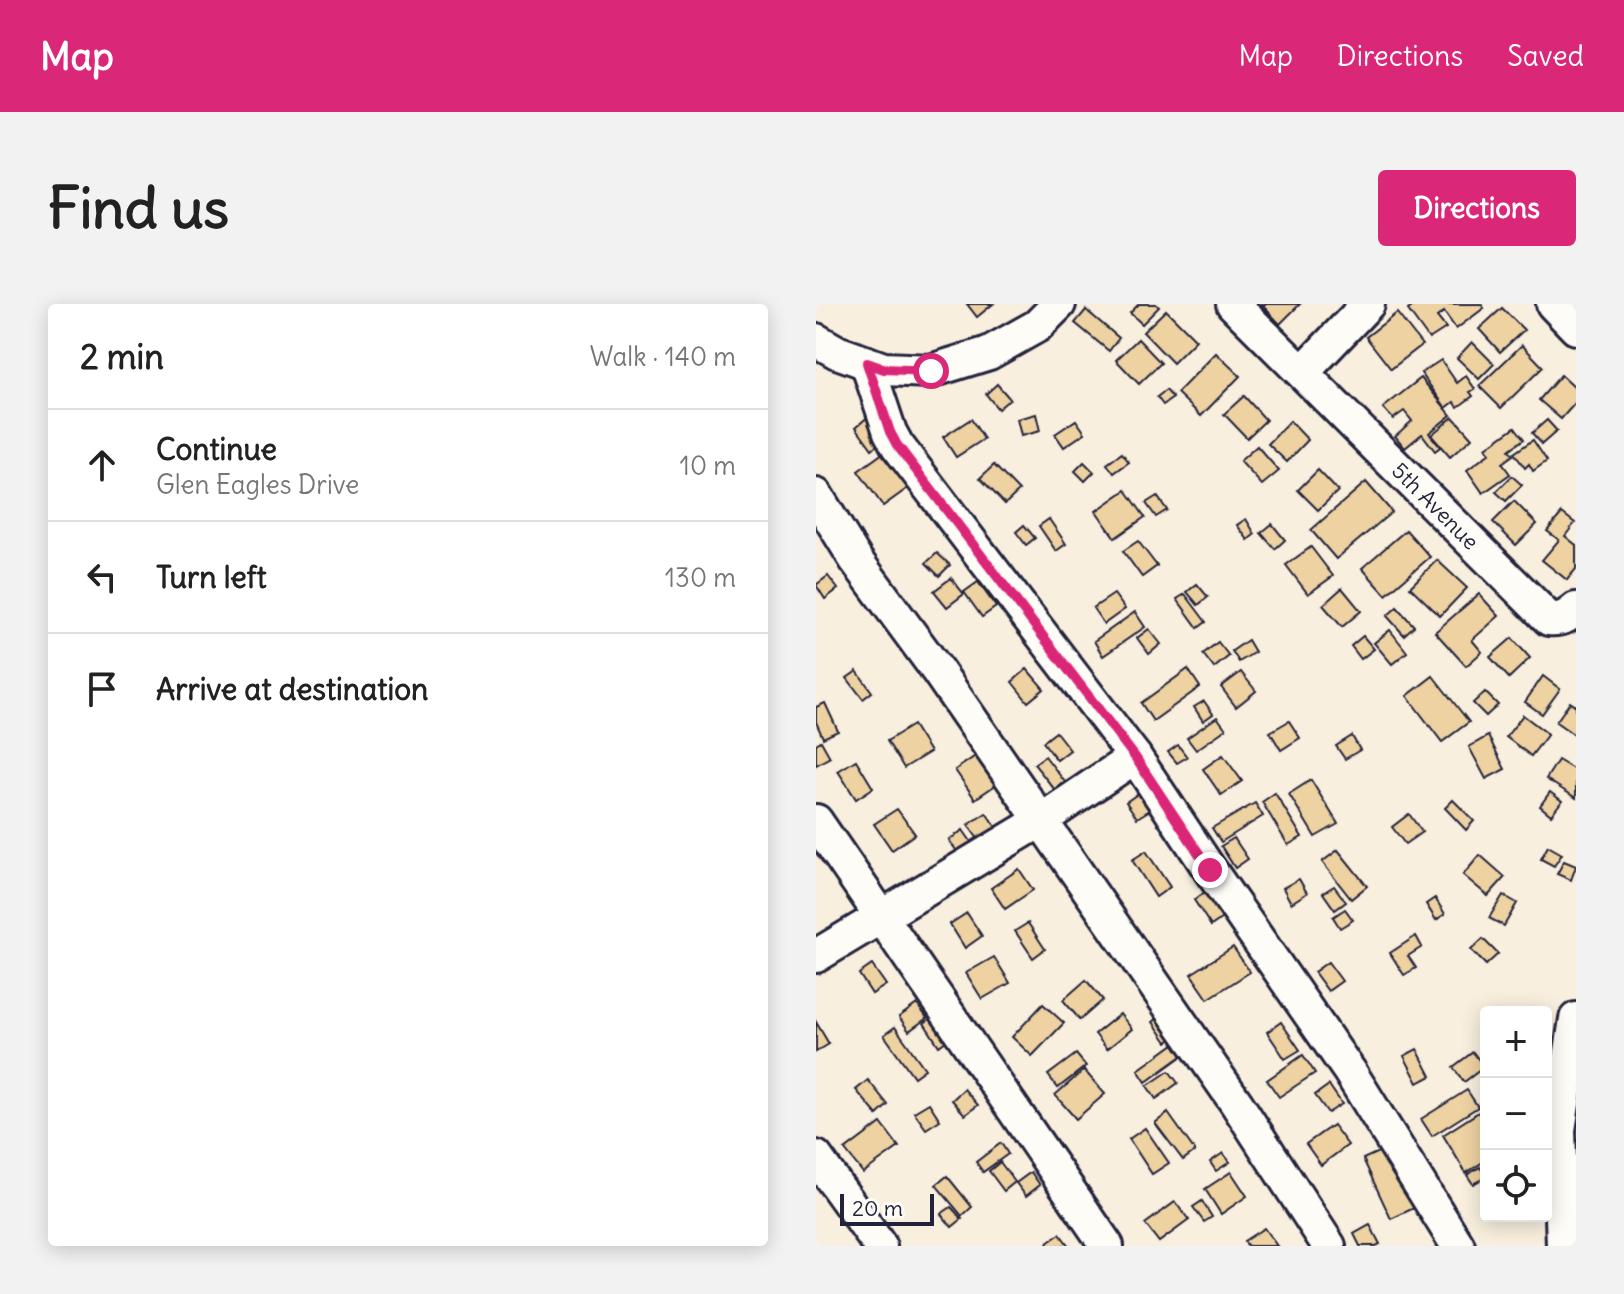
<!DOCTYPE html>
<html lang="en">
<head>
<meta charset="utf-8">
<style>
	body { margin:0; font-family:Delius,sans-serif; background:#f2f2f2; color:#222 }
	.controls { position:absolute; right:24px; bottom:24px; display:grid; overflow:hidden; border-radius:8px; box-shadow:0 4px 20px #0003 }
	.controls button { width:72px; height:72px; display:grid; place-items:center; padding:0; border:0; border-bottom:2px solid #e0e0e0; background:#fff; color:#222; font:40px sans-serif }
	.scale { position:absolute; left:24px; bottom:20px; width:94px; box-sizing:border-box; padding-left:8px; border:4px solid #22223b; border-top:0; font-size:22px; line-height:28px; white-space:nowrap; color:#22223b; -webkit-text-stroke:6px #fdfcf7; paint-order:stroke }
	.stop { position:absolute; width:24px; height:24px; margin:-18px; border:6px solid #db2777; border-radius:50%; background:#fff }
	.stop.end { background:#db2777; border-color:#fff; box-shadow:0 2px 8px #0008 }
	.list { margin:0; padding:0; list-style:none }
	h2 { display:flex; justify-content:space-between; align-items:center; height:104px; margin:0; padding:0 32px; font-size:34px }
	h2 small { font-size:26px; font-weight:400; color:#767676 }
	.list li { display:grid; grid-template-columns:52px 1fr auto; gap:24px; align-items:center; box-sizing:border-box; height:112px; padding:0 32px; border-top:2px solid #e0e0e0 }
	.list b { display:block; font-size:30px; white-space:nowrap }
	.list p { margin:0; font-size:26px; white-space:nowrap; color:#767676 }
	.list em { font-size:26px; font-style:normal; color:#767676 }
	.icon { flex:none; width:44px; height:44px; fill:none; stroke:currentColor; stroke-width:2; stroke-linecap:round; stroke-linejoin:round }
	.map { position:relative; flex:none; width:760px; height:942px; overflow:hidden; border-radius:8px }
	header { display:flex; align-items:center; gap:48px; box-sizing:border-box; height:112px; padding:0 40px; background:#db2777; color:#fff }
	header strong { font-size:38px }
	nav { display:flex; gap:44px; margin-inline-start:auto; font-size:28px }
	.intro { display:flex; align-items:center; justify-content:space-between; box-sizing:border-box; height:192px; padding:0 48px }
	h1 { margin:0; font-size:56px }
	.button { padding:20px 36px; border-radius:8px; background:#db2777; color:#fff; font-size:28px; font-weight:700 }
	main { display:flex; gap:48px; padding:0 48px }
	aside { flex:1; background:#fff; border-radius:8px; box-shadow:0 4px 20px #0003 }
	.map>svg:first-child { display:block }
	.building { fill:#eed2a2; stroke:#22223b; stroke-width:2 }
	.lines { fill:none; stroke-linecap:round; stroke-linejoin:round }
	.minor-casing { stroke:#22223b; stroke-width:38 }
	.minor { stroke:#fdfcf7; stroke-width:32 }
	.route { stroke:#db2777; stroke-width:10 }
	.labels { text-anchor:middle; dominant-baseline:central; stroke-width:6; stroke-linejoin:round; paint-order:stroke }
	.street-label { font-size:22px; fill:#22223b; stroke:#fdfcf7 }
</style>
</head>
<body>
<header>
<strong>Map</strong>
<nav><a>Map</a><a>Directions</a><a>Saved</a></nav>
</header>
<div class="intro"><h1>Find us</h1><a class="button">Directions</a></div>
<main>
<aside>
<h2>2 min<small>Walk · 140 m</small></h2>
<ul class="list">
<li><svg class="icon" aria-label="ahead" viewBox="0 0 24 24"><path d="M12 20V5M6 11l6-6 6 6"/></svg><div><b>Continue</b><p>Glen Eagles Drive</p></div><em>10 m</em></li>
<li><svg class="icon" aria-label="left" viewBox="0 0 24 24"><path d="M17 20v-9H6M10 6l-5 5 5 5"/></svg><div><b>Turn left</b></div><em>130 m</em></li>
<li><svg class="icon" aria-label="arrive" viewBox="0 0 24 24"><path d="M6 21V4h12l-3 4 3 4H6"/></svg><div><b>Arrive at destination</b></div></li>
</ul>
</aside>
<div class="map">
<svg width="760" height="942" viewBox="0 0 760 942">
	<rect width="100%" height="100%" fill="#f8efde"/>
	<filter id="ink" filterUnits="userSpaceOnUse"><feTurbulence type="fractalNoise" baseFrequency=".0125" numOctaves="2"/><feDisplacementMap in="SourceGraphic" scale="16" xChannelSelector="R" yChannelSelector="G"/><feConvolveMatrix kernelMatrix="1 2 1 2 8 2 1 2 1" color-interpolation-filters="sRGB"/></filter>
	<g filter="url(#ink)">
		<g class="building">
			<path d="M151,0H177L161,13Z"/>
			<path d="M323,0H340L343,3L326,20L314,9Z"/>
			<path d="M445,0H484L464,20Z"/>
			<path d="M600,0H665L668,4L640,25L628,8L621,13L630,24L613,35L592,6Z"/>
			<path d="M686,4L708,26L684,48L663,25Z"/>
			<path d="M270,6L303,34L293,47L259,19Z"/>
			<path d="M350,6L380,36L357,59L327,28Z"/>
			<path d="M581,9L606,41L575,65L550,33Z"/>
			<path d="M322,35L345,59L323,80L300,56Z"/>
			<path d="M656,38L678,60L663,75L641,54Z"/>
			<path d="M706,41L727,63L685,104L663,82Z"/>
			<path d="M400,49L424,72L385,112L361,89Z"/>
			<path d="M625,56L641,79L650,72L659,85L654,88L657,92L642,103L638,98L630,104L605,69Z"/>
			<path d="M745,71L760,85V98L745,115L723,96Z"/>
			<path d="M605,74L635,111L613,129L624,143L619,147L606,130L589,144L579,132L596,117L588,107L577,115L567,104Z"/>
			<path d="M181,80L194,95L182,105L170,90Z"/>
			<path d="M350,86L357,94L347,101L341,93Z"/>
			<path d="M428,92L450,116L431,134L408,110Z"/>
			<path d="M220,110L224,127L205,132L201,115Z"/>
			<path d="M54,111L71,133L56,145L40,123Z"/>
			<path d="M637,113L656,134L634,153L615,131Z"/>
			<path d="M155,115L168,135L140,153L127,133Z"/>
			<path d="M260,116L269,129L248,143L239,130Z"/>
			<path d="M731,116L741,127L726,140L716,129Z"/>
			<path d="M474,117L492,136L471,158L452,140Z"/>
			<path d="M699,123L708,135L693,146L697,151L686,159L694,170L667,189L651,166L674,149L670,144Z"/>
			<path d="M717,136L731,157L717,167L713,160L709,164L698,149Z"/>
			<path d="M441,142L463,167L446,181L424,157Z"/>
			<path d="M67,149L92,184L67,202L42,167Z"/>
			<path d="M306,149L313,158L298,169L291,160Z"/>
			<path d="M268,158L278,168L269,177L259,167Z"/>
			<path d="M178,161L203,187L189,200L164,174Z"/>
			<path d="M502,166L522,187L502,206L482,186Z"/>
			<path d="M696,172L706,181L690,197L680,188Z"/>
			<path d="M550,178L576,208L520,255L495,226Z"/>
			<path d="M310,186L329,213L299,234L280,207Z"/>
			<path d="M341,192L351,206L340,213L330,199Z"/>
			<path d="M698,197L721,220L700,241L677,218Z"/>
			<path d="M746,209L759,219L749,232L760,241V265L751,276L726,256L743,236L731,227Z"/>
			<path d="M233,215L250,240L240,247L223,222Z"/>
			<path d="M430,215L439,230L432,236L421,221Z"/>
			<path d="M456,220L469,236L459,245L445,229Z"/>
			<path d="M208,221L219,234L210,241L200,228Z"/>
			<path d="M590,226L614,253L570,291L546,264Z"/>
			<path d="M322,237L341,262L326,273L307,247Z"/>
			<path d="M495,243L517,272L492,290L470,261Z"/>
			<path d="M121,249L134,261L123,272L110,259Z"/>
			<path d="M621,256L651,284L624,312L594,283Z"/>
			<path d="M12,272L22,285L9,295L0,281Z"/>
			<path d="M135,274L148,290L131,303L118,287Z"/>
			<path d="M162,278L180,303L166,313L148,288Z"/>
			<path d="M381,280L392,293L382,301L371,288Z"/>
			<path d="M526,284L545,307L526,323L507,301Z"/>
			<path d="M298,290L309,305L288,320L277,304Z"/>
			<path d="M369,290L390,318L382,324L361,295Z"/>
			<path d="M663,290L683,312L656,336L666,348L650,362L619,328Z"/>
			<path d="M581,303L598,322L588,331L571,312Z"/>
			<path d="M319,308L329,323L287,352L278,337Z"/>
			<path d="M333,325L345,340L333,350L321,334Z"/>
			<path d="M574,326L591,348L576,360L558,339Z"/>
			<path d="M547,332L558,345L545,355L535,342Z"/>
			<path d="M696,334L714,354L693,374L674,353Z"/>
			<path d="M432,336L439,348L423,358L416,347Z"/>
			<path d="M402,338L413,352L398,364L387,350Z"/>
			<path d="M211,365L228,385L212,398L196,378Z"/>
			<path d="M372,365L384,383L337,417L325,399Z"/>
			<path d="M41,367L56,388L47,395L31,374Z"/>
			<path d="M425,368L440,387L420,403L405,383Z"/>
			<path d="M617,372L653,418L626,438L591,392Z"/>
			<path d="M727,372L744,385L726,410L709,398Z"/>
			<path d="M669,388L682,401L670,412L657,399Z"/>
			<path d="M388,397L397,410L387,417L378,403Z"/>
			<path d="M754,398L760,402V432L740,418Z"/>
			<path d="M9,399L22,427L7,434L0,418V403Z"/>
			<path d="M707,411L732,430L715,452L690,433Z"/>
			<path d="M401,413L410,425L380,446L371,434Z"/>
			<path d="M473,417L484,434L465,446L454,428Z"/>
			<path d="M97,421L114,448L88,464L71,437Z"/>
			<path d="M240,428L254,446L241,456L227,438Z"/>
			<path d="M536,432L544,446L529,455L520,442Z"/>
			<path d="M672,432L689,465L670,475L653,443Z"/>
			<path d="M5,437L14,453L0,461V440Z"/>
			<path d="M362,441L371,453L361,459L352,448Z"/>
			<path d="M161,451L181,480L159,495L139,466Z"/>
			<path d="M407,451L426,477L405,491L387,465Z"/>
			<path d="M229,452L249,478L239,486L218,460Z"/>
			<path d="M40,456L57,484L40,495L22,467Z"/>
			<path d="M742,456L757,465L760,460V494L730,475Z"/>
			<path d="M495,476L522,520L499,533L473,490Z"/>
			<path d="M734,488L746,497L735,511L724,502Z"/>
			<path d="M323,489L334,506L321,514L310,498Z"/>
			<path d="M459,489L486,533L472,541L446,498Z"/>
			<path d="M637,496L658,517L650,526L629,504Z"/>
			<path d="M439,499L447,512L405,538L396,524Z"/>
			<path d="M81,505L99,530L76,546L58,520Z"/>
			<path d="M170,509L180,523L162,535L152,521Z"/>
			<path d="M593,510L606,528L589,540L576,523Z"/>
			<path d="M147,526L161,546L147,556L133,536Z"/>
			<path d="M418,534L432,555L419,564L405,542Z"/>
			<path d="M732,542L746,550L738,562L725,555Z"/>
			<path d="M522,546L551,582L535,595L506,558Z"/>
			<path d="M330,547L354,583L340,593L316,556Z"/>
			<path d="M664,551L689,573L672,592L647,571Z"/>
			<path d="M748,557L760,562L755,576L741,570Z"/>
			<path d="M203,565L217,586L189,605L175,584Z"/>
			<path d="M483,575L491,589L475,599L467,584Z"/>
			<path d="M518,582L530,598L519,606L507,589Z"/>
			<path d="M392,586L409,612L395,622L378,596Z"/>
			<path d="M687,591L701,599L688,622L673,614Z"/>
			<path d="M619,594L629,610L620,616L610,600Z"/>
			<path d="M529,605L537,616L524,624L517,613Z"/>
			<path d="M151,609L166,632L149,644L134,620Z"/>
			<path d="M212,619L229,645L217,654L199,627Z"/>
			<path d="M600,632L606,643L592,652L600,664L588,671L574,649Z"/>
			<path d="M667,635L682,650L670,661L655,646Z"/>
			<path d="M417,643L434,668L392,695L375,670Z"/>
			<path d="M178,653L194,679L166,695L150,669Z"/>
			<path d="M512,658L526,677L512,687L498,668Z"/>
			<path d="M56,661L70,681L56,690L43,670Z"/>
			<path d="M270,676L287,696L264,716L247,696Z"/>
			<path d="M101,700L111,714L93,727L83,713Z"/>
			<path d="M227,700L248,719L216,752L196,733Z"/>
			<path d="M304,710L316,725L291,745L279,730Z"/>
			<path d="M348,710L362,731L351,738L337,718Z"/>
			<path d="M119,712L134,734L123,742L108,719Z"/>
			<path d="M0,718L13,740L0,748Z"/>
			<path d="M465,718L484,746L469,755L451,728Z"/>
			<path d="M79,723L109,765L98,773L68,731Z"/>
			<path d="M358,740L366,752L330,778L322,766Z"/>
			<path d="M601,745L615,772L602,779L588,752Z"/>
			<path d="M657,748L668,763L648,778L637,763Z"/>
			<path d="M260,750L270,762L242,784L232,771Z"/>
			<path d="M487,751L499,769L463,793L451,776Z"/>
			<path d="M268,766L289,790L260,815L239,791Z"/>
			<path d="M353,767L362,779L340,795L331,782Z"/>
			<path d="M52,776L72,801L61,811L40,786Z"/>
			<path d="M513,781L526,800L512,809L499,791Z"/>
			<path d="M148,785L162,801L149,811L136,796Z"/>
			<path d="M651,786L662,803L616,832L605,815Z"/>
			<path d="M113,799L124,816L110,825L98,808Z"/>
			<path d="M666,806L670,813V856L650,869L627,831Z"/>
			<path d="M352,809L379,847L367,856L339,819Z"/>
			<path d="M65,819L83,843L47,869L29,846Z"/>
			<path d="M517,821L532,841L505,861L490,840Z"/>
			<path d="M329,824L353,859L336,870L313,835Z"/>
			<path d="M185,839L192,850L167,868L160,858Z"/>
			<path d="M571,844L598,904L575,915L547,855Z"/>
			<path d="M407,849L414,858L400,867L394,858Z"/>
			<path d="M184,858L199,878L188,887L173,867Z"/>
			<path d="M664,863L670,873L657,880L651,871Z"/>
			<path d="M215,868L224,881L210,892L200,879Z"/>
			<path d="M415,868L431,892L405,910L389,885Z"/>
			<path d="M131,872L156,903L146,912L120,881Z"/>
			<path d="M386,897L396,913L388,918L377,903Z"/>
			<path d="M359,898L373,916L343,938L329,920Z"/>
			<path d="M135,903L146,915L136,923L125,910Z"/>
			<path d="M554,921L564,940L560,942H544L538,930Z"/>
			<path d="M448,924L461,942H432L428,937Z"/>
			<path d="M244,930L253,942H233L231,939Z"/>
		</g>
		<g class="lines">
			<g class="minor-casing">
				<g id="minor">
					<path id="s1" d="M417,0L733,315C745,316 751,313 760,305"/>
					<path d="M737,0L760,24"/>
					<path d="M0,36L21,48L68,65L115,67L173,49L221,22L243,0"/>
					<path d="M51,59L74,128L81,141L319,453L394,566L534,768L642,942"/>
					<path d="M487,68L552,0"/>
					<path d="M0,191L40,256L121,366L421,800L513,942"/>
					<path d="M0,517L291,942"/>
					<path d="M0,652L224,517L319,453"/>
					<path d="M0,853L64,942"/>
					<path d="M747,942L743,826L760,715"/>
				</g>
			</g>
			<use href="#minor" class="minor"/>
		</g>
	</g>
	<g class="lines" filter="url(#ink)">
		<path class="route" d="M115,67L68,65L51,59L74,128L81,141L319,453L394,566"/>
	</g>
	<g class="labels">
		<g class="street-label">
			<text stroke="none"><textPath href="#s1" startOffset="286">5th Avenue</textPath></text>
		</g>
	</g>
</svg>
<div class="controls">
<button>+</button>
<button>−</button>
<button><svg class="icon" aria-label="locate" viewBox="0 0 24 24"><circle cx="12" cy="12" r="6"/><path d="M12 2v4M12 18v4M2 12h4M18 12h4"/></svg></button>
</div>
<div class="scale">20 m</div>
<div class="stop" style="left:115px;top:67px"></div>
<div class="stop end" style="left:394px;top:566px"></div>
</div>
</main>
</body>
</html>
